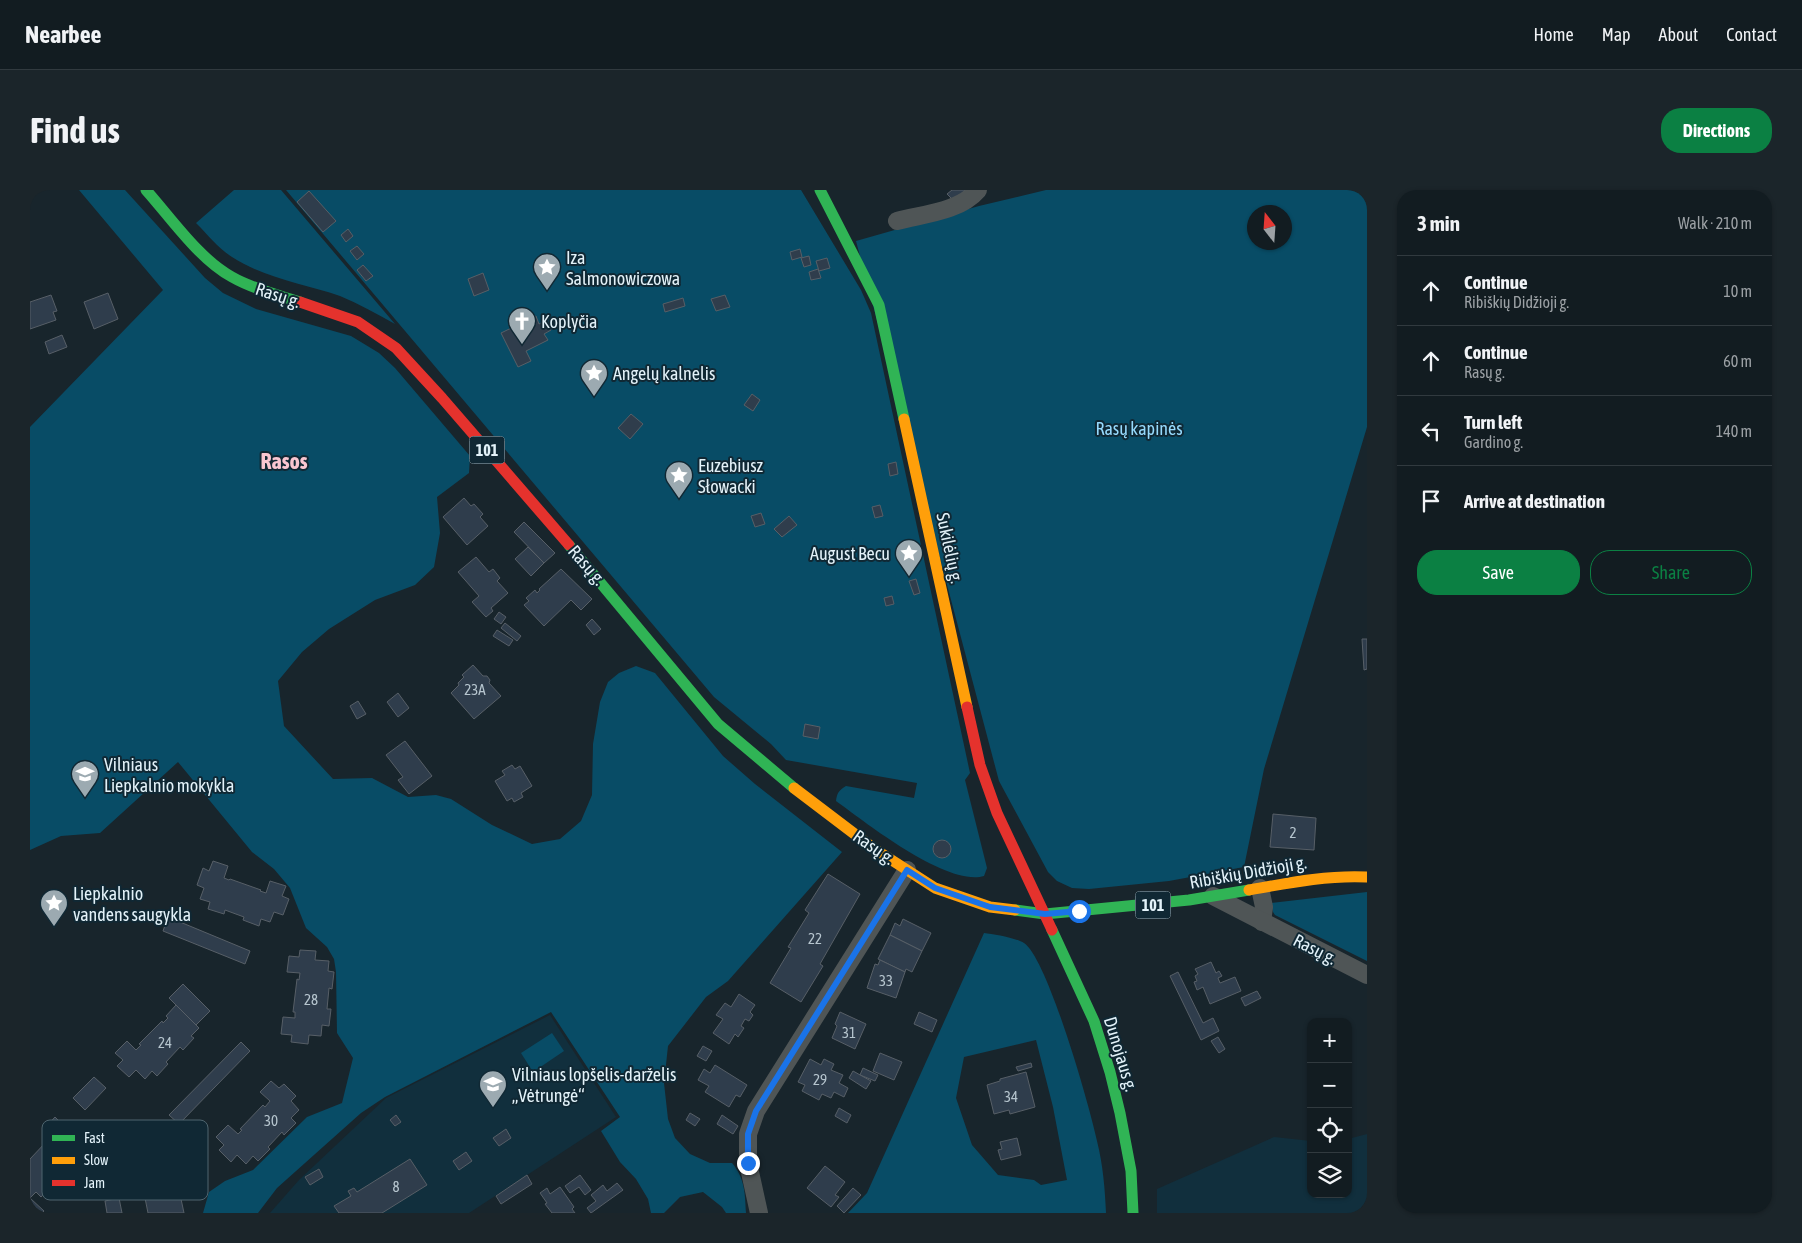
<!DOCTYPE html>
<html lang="en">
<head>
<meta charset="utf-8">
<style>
	body { margin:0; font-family:"Asap Condensed",sans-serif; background:#1b252a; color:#f1f3f6 }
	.controls { position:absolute; right:15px; bottom:15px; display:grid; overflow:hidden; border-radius:10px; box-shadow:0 1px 4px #0004 }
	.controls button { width:45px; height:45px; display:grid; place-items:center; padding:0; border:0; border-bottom:1px solid #313a3f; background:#121c21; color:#f1f3f6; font:25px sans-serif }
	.compass { position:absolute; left:1217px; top:15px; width:45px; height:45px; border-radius:50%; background:#121c21; box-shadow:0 1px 4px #0004; rotate:343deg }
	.stop { position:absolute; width:15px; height:15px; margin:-11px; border:4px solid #1a73e8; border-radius:50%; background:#fff }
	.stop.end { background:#1a73e8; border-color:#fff; box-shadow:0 1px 5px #0008 }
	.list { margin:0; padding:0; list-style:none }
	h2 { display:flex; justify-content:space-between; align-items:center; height:65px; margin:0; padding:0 20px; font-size:21px }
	h2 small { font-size:16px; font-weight:400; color:#9ca1a5 }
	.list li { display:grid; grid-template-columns:32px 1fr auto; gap:15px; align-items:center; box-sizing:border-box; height:70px; padding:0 20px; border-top:1px solid #313a3f }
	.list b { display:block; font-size:19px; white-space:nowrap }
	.list p { margin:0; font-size:16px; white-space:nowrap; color:#9ca1a5 }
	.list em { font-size:16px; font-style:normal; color:#9ca1a5 }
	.actions { display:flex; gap:10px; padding:15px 20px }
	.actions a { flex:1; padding:11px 0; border:1px solid #0b8043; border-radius:20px; text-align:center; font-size:18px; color:#0b8043 }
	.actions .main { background:#0b8043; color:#fff }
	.icon { flex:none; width:28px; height:28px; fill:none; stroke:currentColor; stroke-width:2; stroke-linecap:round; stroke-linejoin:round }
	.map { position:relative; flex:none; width:1337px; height:1023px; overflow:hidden; border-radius:20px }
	header { display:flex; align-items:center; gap:30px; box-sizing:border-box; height:70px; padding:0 25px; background:#121c21; border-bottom:1px solid #313a3f }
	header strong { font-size:24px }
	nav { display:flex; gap:28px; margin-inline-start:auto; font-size:18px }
	.intro { display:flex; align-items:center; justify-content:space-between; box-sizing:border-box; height:120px; padding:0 30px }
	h1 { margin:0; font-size:35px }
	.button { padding:12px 22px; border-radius:20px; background:#0b8043; color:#fff; font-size:18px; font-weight:700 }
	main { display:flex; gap:30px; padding:0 30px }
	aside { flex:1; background:#121c21; border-radius:20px; box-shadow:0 1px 4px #0004 }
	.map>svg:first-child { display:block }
	.built { fill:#112f3d }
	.green { fill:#084c66; fill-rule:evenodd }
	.building { fill:#2f3d4c; stroke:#575f67 }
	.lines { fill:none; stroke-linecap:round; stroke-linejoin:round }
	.street { stroke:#4f5556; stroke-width:18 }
	.fast { stroke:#30b455; stroke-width:11 }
	.slow { stroke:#ff9f0a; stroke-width:11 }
	.jam { stroke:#e5322d; stroke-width:11 }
	.route { stroke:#1a73e8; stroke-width:6 }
	.labels { text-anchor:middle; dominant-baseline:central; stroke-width:4; stroke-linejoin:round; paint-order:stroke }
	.number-label { font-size:15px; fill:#b6c5ce }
	.shield { fill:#102834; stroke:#a4b5be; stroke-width:1 }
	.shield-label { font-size:16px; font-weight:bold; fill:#e3f2f9 }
	.poi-label { font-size:18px; fill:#e3f2f9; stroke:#102834; text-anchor:start }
	.street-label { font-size:18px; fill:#e3f2f9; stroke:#102834 }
	.park-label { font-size:18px; fill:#96dafd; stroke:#102834 }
	.district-label { font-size:22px; font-weight:bold; fill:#f9c6d1; stroke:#102834 }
	.key { fill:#102834; stroke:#4f656f; stroke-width:1 }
	.key-label { font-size:14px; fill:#e3f2f9 }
</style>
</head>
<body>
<header>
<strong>Nearbee</strong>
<nav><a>Home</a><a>Map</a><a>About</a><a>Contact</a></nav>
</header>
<div class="intro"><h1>Find us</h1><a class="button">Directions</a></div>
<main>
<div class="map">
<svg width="1337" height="1023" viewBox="0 0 1337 1023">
	<rect width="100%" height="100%" fill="#18252c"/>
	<g class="built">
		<path d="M520,825L586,927L439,1023H240L269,990L356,908Z"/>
		<path d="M1337,944V1023H1127V999L1244,947L1281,951V1004H1318V949Z"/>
	</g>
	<g class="green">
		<path d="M49,0H95L175,88L193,103L226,119L321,146L349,163L365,178L440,266L439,283L407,307L410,343L404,377L385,395L345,410L299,439L272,462L248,491L254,536L303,589L342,588L378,607L406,605L421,609L462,635L502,654L530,649L551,631L562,605L563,554L570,512L578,492L589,483L606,476L625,483L693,566L725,594L812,662L698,791L676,807L638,856L634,893L638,929L645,948L660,964L680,973H702C715,988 715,1004 716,1023H696L692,1017L673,1002L650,1007L634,1023H621L618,1009L606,989L590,972L571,941L590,927L521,822L355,907L331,923L247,998L228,1023H173L179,1002L195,991L223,980L277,927L312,913L323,868L307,843L306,782L304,769L297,757L276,738L260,698L244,679L222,662L148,572L70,643L31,646L0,660V237L133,100Z"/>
		<path d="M204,0H251L365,134C347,124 329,114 310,106C275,94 234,88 202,67C188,58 178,45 166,33Z"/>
		<path d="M256,0H771L831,100L841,123L940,583L935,590L957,678L954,686C917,697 835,632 806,611C807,603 809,600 816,596L884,608L887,593L756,570L741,554L684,507Z"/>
		<path d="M1016,0H1337V237L1234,579L1214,677L1139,691L1059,699L1042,698L1027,691L1018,682L969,591L826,51L949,16ZM1224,22H1254V52H1224Z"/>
		<path d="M1337,702V771L1245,725L1243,722L1241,713Z"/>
		<path d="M954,743C964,744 986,748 994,753C1018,769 1060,918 1067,951C1073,975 1075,999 1076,1023H818L837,1003ZM1006,850L1023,917L1037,990L1011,995L1004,990L968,985L942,955L926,908L934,867Z"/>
		<path d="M522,843L534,861L503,882L491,863Z"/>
	</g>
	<g class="building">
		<path d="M922,0H935L926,9L923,10L917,4Z"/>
		<path d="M279,1L306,31L293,42L267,12Z"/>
		<path d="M318,39L323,46L316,52L311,45Z"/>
		<path d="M327,56L334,64L327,70L320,61Z"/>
		<path d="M770,59L772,67L762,70L760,62Z"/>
		<path d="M779,66L781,75L774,77L771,68Z"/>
		<path d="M797,68L800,78L789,81L786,71Z"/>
		<path d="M333,75L343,86L336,91L327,80Z"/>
		<path d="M788,79L791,88L781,90L779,82Z"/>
		<path d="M453,83L459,100L444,106L438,89Z"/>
		<path d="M78,103L88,129L64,139L54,112Z"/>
		<path d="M21,105L27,121L23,122L26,130L0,139V112Z"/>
		<path d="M695,105L700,117L686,121L681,109Z"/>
		<path d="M653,108L655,116L635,122L633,114Z"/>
		<path d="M506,126L509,134L517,130L521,140L514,144L518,150L496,161L501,171L488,177L471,143Z"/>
		<path d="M32,145L37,157L19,164L15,152Z"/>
		<path d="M722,204L730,210L723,221L714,215Z"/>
		<path d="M601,224L613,234L600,249L588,238Z"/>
		<path d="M866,272L868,284L860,286L858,274Z"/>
		<path d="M434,308L441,316L444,314L453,324L450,327L458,336L437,355L413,327Z"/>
		<path d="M850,315L853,326L845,328L842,317Z"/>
		<path d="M731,323L735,334L725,337L721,326Z"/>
		<path d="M759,326L767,335L752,347L744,339Z"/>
		<path d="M494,332L525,363L514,373L484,342Z"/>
		<path d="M498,357L514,373L501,386L485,369Z"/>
		<path d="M446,367L459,382L463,379L470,388L467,391L478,403L461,418L463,421L456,427L442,412L449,406L428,382Z"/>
		<path d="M531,379L562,409L551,420L541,410L514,436L494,415L499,411L496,408L505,400L507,403L510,400L509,399Z"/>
		<path d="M886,389L890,403L884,405L879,391Z"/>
		<path d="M862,406L864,414L856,416L854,408Z"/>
		<path d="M469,422L476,427L471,434L464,429Z"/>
		<path d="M562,429L571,439L564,445L556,435Z"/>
		<path d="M475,433L491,446L487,451L471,438Z"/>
		<path d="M467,440L483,450L479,456L463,446Z"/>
		<path d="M1332,449H1337V479L1334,480Z"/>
		<path d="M443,475L453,486H457L460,490L459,493L471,506L444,529L421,503L429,495L428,493L434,487L432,485Z"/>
		<path d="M368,503L379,518L368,527L357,512Z"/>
		<path d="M328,511L336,524L327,529L320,516Z"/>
		<path d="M775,534L790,537L788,549L773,546Z"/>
		<path d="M375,551L402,586L379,604L368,590L373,587L356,565Z"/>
		<path d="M482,575L485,579L490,576L502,596L491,603L493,607L484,612L482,608L477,611L465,591L475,585L472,581Z"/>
		<path d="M1243,624L1286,628L1284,660L1240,657Z"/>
		<circle cx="912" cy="659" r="9"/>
		<path d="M183,671L198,676L194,688L199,690L200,689L231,700L230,701L236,703L240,691L256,696L252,706L259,709L253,725L244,722L240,732L231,729L229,736L213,730L214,727L195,720L194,724L178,719L180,712L170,709L174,698L167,695L173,678L179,681Z"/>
		<path d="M798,684L830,704L790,774L793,776L771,812L740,793L761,758L758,757L779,723L775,720Z"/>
		<path d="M138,727L220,761L215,774L133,741Z"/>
		<path d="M873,729L901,743L892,761L860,745L865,733L870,736Z"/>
		<path d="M860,745L892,761L882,782L876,779L875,782L848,769Z"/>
		<path d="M270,760L286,761L285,770L299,771L298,781L304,782L302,799L299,798L297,819H301L299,836L292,835L291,846L279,845L278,854L261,852L262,845L251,844L253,827L265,828V822H263L267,789L269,790L270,783L257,782L259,766L269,767Z"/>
		<path d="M850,770L875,782L866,808L837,798L845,774L848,775Z"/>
		<path d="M1181,772L1186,783L1189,781L1192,786L1188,788L1190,793L1205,787L1211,801L1180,814L1173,797L1167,800L1164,792L1167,791L1165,786L1168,784L1165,779Z"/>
		<path d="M1148,782L1173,833L1183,828L1189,841L1171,850L1140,786Z"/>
		<path d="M153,794L180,821L166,835L139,808Z"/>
		<path d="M1227,801L1231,808L1215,816L1211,808Z"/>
		<path d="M709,804L725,815L720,822L723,825L719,831L715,829L711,836L714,838L708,847L705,844L699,854L683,843L693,829L686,825L695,813L701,817Z"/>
		<path d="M146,815L169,838L161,846L164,848L153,860L150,857L136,872L138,874L127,886L122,881L115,889L106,880L99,887L87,876L93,870L85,863L97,851L106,860L111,855L109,854L132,831L133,833L138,828L136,826Z"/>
		<path d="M810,822L836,834L825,859L802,848L807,836L805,834Z"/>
		<path d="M889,822L907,830L902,842L884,834Z"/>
		<path d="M1188,847L1195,859L1189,863L1181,851Z"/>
		<path d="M211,852L220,861L149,934L139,925Z"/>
		<path d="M673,856L682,861L676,871L667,866Z"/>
		<path d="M850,863L872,872L864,890L843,881Z"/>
		<path d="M780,869L791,875L794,869L804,874L801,880L813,885L809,893L818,898L814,907L804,902L801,908L792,904L789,910L772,901L775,895L768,892Z"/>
		<path d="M1001,873L1002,877L988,881L986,877Z"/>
		<path d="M685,875L717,895L710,907L706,905L699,917L675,902L679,896L668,890L674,879L680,883Z"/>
		<path d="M833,878L848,885L845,891L830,885Z"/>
		<path d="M823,881L841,891L836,899L819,888Z"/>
		<path d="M996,882L1005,917L980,924L979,920L964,924L957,895L970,891V889Z"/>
		<path d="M64,887L76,898L55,920L43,908Z"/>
		<path d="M241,891L249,898L254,894L266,906L261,911L269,920L261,928L266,933L254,945L252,942L238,957L240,959L228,971L223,966L216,974L207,965L201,972L189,960L194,955L186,947L198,935L208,944L212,940L210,939L233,915L235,917L240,911L230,902Z"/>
		<path d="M809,918L821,925L817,933L805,926Z"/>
		<path d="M660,923L670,929L665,936L656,930Z"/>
		<path d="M366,925L371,932L365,936L360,930Z"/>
		<path d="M692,925L708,936L703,944L687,934Z"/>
		<path d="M25,927L33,935L38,930L50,942L44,949L52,957L45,965L49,969L37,981L34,979L21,992L23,995L11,1007L6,1002L0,1008V969L17,951L18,953L22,949L13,940Z"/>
		<path d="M476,939L481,948L469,956L463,948Z"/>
		<path d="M987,948L991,965L971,970L968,960L972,959L970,952Z"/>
		<path d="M436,962L442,971L429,980L423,971Z"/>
		<path d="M380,969L397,995L352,1023H309L304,1016L321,1006L318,1001L324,998L327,1002Z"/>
		<path d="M795,976L815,992L805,1005L809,1007L801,1017L777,998Z"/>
		<path d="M289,979L293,987L280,995L275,987Z"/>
		<path d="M497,985L502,994L471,1014L466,1006Z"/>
		<path d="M550,985L561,1000L555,1005L549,997L540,1003L535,996Z"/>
		<path d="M587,993L593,1000L561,1023L557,1018L566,1011L561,1005L573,995L577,1001Z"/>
		<path d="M133,994L134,997L148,995L154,1023H118L113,998Z"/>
		<path d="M530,997L544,1017L542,1019L545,1023H522L515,1014L517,1013L510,1003L517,998L520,1004Z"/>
		<path d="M823,998L831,1005L814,1023L807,1016Z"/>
		<path d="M0,1008L14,1021L12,1023H0Z"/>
		<path d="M89,1008L92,1023H77L75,1011Z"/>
	</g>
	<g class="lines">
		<g class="street">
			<path d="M867,31C893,24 929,22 948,0"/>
			<path d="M1230,698L1234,717L1232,732"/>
			<path d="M1183,706L1337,785"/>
			<path d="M729,1023L718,973V944L726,921L877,680"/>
		</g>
		<g class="fast">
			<path d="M116,0C141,28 169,69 202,87C223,99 248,105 270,112"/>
			<path d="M790,0L849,115L874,229"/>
			<path d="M539,355L688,534L764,598"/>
			<path d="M985,720L1015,724L1159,710L1219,700"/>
			<path d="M1022,740L1064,831L1080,882L1090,923L1101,981L1103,1023"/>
		</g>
		<g class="slow">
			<path d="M874,229L937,517"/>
			<path d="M764,598L843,658L905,698L960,717L985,720"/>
			<path d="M1219,700C1258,693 1297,685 1337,687"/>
		</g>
		<g class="jam">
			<path d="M270,112L328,132L366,158L412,208L539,355"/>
			<path d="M937,517L950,575L967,623L1022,740"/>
		</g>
	</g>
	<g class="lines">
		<path class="route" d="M718,973V944L726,921L877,680L905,698L960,717L1015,724L1049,721"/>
	</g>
	<defs>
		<g id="sight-pin" transform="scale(1.4375)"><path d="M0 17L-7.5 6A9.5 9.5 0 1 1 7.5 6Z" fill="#9caab1" stroke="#102834"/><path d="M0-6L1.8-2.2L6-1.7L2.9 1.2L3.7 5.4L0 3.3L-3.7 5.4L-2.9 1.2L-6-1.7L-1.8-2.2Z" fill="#fff"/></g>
		<g id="church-pin" transform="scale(1.4375)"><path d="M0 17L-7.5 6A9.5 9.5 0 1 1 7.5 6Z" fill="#9caab1" stroke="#102834"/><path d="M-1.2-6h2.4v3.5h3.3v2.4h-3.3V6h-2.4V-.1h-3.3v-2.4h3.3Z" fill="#fff"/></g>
		<g id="school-pin" transform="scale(1.4375)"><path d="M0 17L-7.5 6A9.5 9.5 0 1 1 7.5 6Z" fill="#9caab1" stroke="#102834"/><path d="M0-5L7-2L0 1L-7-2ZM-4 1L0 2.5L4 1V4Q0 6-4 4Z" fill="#fff"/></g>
	</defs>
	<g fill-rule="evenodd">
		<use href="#sight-pin" x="517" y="77"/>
		<use href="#church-pin" x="492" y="131"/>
		<use href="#sight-pin" x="564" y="183"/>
		<use href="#sight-pin" x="649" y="285"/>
		<use href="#sight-pin" x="879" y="363"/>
		<use href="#school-pin" x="55" y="584"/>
		<use href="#sight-pin" x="24" y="713"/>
		<use href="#school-pin" x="463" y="894"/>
	</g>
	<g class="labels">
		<g class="number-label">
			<text x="445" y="499">23A</text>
			<text x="1263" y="642">2</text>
			<text x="785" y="748">22</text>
			<text x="856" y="790">33</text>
			<text x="281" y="809">28</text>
			<text x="819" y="842">31</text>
			<text x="135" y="852">24</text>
			<text x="790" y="889">29</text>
			<text x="981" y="906">34</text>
			<text x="241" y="930">30</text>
			<text x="366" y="996">8</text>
		</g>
		<g class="shield">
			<rect x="439.5" y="246.5" width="35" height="27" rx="4"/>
			<rect x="1105.5" y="701.5" width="35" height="27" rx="4"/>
		</g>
		<g class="shield-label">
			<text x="457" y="260">101</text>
			<text x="1123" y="715">101</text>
		</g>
		<g class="poi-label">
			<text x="536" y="67">Iza<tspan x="536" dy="21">Salmonowiczowa</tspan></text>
			<text x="511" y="131">Koplyčia</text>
			<text x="583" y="183">Angelų kalnelis</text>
			<text x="668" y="275">Euzebiusz<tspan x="668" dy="21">Słowacki</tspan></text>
			<text x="860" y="363" text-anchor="end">August Becu</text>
			<text x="74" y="574">Vilniaus<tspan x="74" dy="21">Liepkalnio mokykla</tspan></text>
			<text x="43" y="703">Liepkalnio<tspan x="43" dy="21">vandens saugykla</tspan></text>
			<text x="482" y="884">Vilniaus lopšelis-darželis<tspan x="482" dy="21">„Vėtrungė“</tspan></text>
		</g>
		<g class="street-label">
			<text transform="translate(248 105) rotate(18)">Rasų g.</text>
			<text transform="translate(920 358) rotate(78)">Sukilėlių g.</text>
			<text transform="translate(557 375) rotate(49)">Rasų g.</text>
			<text transform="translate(844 657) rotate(35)">Rasų g.</text>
			<text transform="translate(1218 682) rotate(-10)">Ribiškių Didžioji g.</text>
			<text transform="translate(1285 759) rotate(27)">Rasų g.</text>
			<text transform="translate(1091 864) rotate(73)">Dunojaus g.</text>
		</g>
		<g class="park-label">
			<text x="1109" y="238">Rasų kapinės</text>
		</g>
		<g class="district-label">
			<text x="254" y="271">Rasos</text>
		</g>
	</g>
	<rect x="12" y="930" width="166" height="80" rx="8" class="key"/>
	<rect x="22" y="945" width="23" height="6" fill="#30b455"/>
	<rect x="22" y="967" width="23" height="7" fill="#ff9f0a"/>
	<rect x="22" y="990" width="23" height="6" fill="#e5322d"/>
	<g class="key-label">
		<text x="54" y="953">Fast</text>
		<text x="54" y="975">Slow</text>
		<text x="54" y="998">Jam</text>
	</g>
</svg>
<div class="controls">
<button>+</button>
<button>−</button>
<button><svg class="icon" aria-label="locate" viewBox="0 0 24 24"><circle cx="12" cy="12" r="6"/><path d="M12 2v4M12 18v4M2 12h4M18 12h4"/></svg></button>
<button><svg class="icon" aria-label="layers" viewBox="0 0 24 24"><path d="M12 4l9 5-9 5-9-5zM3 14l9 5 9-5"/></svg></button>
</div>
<svg class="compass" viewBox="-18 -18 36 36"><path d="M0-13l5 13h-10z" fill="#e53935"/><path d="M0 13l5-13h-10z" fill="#9ca1a5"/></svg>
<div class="stop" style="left:1049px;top:721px"></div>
<div class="stop end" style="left:718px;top:973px"></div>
</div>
<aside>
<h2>3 min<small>Walk · 210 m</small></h2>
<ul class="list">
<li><svg class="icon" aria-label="ahead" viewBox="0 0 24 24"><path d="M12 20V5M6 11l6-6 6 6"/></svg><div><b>Continue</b><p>Ribiškių Didžioji g.</p></div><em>10 m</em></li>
<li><svg class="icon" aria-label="ahead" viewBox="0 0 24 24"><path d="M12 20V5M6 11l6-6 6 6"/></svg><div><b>Continue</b><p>Rasų g.</p></div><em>60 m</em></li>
<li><svg class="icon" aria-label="left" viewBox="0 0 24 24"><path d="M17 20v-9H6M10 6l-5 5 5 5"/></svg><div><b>Turn left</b><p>Gardino g.</p></div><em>140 m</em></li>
<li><svg class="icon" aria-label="arrive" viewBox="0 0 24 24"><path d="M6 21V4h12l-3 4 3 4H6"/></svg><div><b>Arrive at destination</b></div></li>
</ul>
<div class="actions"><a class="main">Save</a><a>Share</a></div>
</aside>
</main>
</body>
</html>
